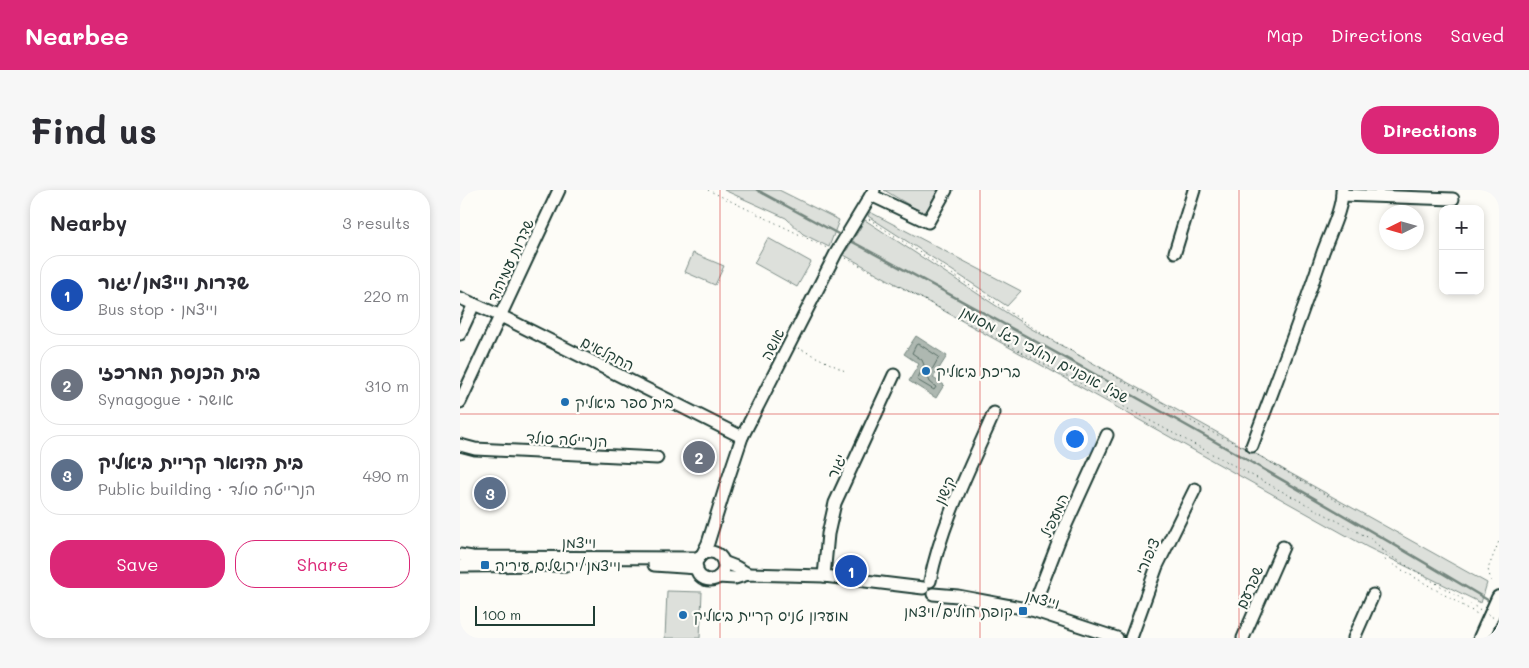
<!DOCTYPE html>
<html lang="en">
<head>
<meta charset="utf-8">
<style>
	body { margin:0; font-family:Mali,"Playpen Sans Hebrew",sans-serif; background:#f7f7f7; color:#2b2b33 }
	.controls { position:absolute; right:15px; top:15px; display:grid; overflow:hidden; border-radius:10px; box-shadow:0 2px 8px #0003 }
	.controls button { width:45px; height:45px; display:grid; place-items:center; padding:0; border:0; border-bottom:1px solid #e1e1e2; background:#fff; color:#2b2b33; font:25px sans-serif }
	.compass { position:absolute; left:919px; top:15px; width:45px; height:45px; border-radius:50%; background:#fff; box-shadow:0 2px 8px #0003; rotate:265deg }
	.scale { position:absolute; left:15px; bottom:12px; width:120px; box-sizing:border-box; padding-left:5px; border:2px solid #1f3d34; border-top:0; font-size:14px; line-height:18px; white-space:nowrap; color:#1f3d34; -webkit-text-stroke:4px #fdfcf7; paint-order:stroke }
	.you { position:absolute; left:614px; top:248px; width:18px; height:18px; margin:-12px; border:4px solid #fff; border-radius:50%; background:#1a73e8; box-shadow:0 0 0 8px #1a73e833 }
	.badge { display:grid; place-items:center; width:32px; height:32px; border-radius:50%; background:#db2777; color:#fff; font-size:16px; font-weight:700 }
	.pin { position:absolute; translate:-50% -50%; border:2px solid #fff; box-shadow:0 1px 5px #0006 }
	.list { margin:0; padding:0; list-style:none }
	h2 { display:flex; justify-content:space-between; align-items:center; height:65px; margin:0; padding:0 20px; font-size:21px }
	h2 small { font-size:16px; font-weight:400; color:#7c7c81 }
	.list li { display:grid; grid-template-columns:32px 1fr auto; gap:15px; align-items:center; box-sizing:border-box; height:80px; margin:0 10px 10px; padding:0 10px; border:1px solid #e1e1e2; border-radius:20px }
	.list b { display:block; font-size:19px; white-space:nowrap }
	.list p { margin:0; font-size:16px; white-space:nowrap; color:#7c7c81 }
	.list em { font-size:16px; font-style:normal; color:#7c7c81 }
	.actions { display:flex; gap:10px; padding:15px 20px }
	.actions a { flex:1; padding:11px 0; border:1px solid #db2777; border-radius:20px; text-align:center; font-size:18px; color:#db2777 }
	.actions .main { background:#db2777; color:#fff }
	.map { position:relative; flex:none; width:1039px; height:448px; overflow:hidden; border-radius:20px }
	header { display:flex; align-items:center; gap:30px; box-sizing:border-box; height:70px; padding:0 25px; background:#db2777; color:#fff }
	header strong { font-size:24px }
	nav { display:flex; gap:28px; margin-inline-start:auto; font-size:18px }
	.intro { display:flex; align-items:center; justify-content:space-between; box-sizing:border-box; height:120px; padding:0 30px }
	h1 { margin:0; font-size:35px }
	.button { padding:12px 22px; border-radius:20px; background:#db2777; color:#fff; font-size:18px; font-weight:700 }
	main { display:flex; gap:30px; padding:0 30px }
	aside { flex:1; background:#fff; border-radius:20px; box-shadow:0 2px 8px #0003 }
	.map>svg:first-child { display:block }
	.green { fill:#dde0db; stroke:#7e8e88 }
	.water { fill:#aeb8b1; stroke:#75877f }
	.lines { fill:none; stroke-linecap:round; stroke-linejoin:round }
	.shore { stroke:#586e66; stroke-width:1 }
	.stream { stroke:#75877f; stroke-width:2.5 }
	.minor-casing { stroke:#1f3d34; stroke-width:15 }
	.major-casing { stroke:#1f3d34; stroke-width:18 }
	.path { stroke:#1f3d34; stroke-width:1; stroke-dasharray:1 4; stroke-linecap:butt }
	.minor { stroke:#fdfcf7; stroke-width:11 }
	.major { stroke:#fdfcf7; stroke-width:14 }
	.path-bridge { stroke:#1f3d34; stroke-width:1; stroke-dasharray:1 4; stroke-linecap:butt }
	.grid { fill:none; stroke:#d62828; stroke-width:1; stroke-opacity:0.55 }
	.poi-dot { fill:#1f6fb2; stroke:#fdfcf7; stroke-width:2 }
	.labels { text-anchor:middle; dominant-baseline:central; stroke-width:4.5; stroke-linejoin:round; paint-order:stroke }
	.street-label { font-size:15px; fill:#1f3d34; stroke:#fdfcf7 }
	.poi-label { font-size:15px; fill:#1f3d34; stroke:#fdfcf7; text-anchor:start }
</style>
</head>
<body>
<header>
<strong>Nearbee</strong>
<nav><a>Map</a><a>Directions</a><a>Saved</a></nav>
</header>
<div class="intro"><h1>Find us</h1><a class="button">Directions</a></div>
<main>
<aside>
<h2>Nearby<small>3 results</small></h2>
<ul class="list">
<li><span class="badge" style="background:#1a4fb4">1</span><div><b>שדרות וייצמן/יגור</b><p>Bus stop · וייצמן</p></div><em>220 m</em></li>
<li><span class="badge" style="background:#6b7280">2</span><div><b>בית הכנסת המרכזי</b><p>Synagogue · אושה</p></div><em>310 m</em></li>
<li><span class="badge" style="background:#5c6f8a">3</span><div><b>בית הדואר קריית ביאליק</b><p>Public building · הנרייטה סולד</p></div><em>490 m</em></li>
</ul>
<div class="actions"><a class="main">Save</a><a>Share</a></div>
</aside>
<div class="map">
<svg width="1039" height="448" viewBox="0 0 1039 448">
	<rect width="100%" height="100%" fill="#fdfcf7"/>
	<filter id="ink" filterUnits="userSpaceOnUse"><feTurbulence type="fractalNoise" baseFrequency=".02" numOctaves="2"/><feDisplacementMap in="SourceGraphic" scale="10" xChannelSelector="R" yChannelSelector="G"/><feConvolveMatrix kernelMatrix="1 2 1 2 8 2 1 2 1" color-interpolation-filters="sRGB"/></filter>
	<g filter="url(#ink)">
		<g class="green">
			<path d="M264,0H319L379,30L369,57L343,44L326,28Z"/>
			<path d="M424,0H480L466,25Z"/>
			<path d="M410,22L561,101L547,116L408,26Z"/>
			<path d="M405,30L570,138L1027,393L1021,413L907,357L384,65Z"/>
			<path d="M308,48L351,72L337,97L294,73Z"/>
			<path d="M233,63L264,76L255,95L225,82Z"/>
			<path d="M207,401L242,402L240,448H205Z"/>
		</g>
		<path class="water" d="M456,146L487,166L473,188L484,195L476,208L449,191L459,174L444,164Z"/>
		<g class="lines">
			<path class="shore" d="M459,154L479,167L468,187L470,192L476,197L474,200L457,190L464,175L462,170L452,163L456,155Z"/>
			<g class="stream">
				<path d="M297,0L382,46"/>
				<path d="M389,50C605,166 820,286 1031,412"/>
			</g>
			<g class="minor-casing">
				<g id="minor">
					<path d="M411,5L468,32L486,0"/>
					<path d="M882,5L993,9"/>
					<path d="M715,62L734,0"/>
					<path d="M0,108L41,126L282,247"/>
					<path d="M0,144L14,114"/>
					<path d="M0,212L99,0"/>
					<path d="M0,255L15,259L197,268"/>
					<path d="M792,256C816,192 841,128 863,62C869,45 883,18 882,0"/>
					<circle cx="250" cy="376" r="14"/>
					<path d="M243,363L248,353L267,292L282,247L376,63L414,0"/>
					<path d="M0,365L12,367L239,368"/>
					<path d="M263,372L276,377L288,384"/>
					<path d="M194,375L237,378"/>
					<path d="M0,376L108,375"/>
					<path d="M364,386L368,344L375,313L434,185"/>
					<path d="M258,387L275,388L288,384L364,386L463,398"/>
					<path d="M470,391C482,332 510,278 534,223"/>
					<path d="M473,404L498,406L572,420L657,448"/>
					<path d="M572,420L600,348L647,245"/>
					<path d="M671,448L697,376L735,299"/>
					<path d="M783,448L823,357"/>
					<path d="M894,448L913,405"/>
					<path d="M1037,448L1039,444"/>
				</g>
			</g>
			<g class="major-casing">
				<path id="major" d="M1021,448L1039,408"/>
			</g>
			<g class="path">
				<path d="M248,0L367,58"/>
				<path d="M409,29L584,145L745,239L781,256"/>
				<path d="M386,68L911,349L929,365"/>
				<path d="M338,158L385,181"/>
				<path d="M798,265L885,316"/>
				<path d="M923,360L925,370L1019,425"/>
				<path d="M1031,391L1028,379L1039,351"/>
			</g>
			<use href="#minor" class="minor"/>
			<use href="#major" class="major"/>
			<path class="path-bridge" d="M929,365L1039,431"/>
		</g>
	</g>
	<path class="grid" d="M260,0V448M520,0V448M779,0V448M0,224H1039"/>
	<g class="poi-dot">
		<circle cx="466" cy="181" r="5"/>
		<circle cx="105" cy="212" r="5"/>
		<rect x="20" y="370" width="10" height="10" rx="2.5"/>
		<rect x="558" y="416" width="10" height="10" rx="2.5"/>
		<circle cx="223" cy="425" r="5"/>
	</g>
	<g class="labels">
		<g class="street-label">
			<text transform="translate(50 70) rotate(-65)">שדרות עמיהוד</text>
			<text transform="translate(312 154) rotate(-63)">אושה</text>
			<text transform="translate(148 163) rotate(27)">החקלאים</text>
			<text transform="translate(585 164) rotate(28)">שביל אופניים והולכי רגל מסומן</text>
			<text transform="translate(107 249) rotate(3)">הנרייטה סולד</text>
			<text transform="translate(376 276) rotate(-66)">יגור</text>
			<text transform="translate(484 300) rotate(-66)">קישון</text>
			<text transform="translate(594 325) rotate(-66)">המעפיל</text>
			<text x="119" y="352">וייצמן</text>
			<text transform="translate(687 366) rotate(-66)">ציפורי</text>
			<text transform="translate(789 397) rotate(-66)">שפרעם</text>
			<text transform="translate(583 409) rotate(16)">וייצמן</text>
		</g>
		<g class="poi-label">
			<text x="476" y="181">בריכת ביאליק</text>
			<text x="115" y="212">בית ספר ביאליק</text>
			<text x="35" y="375">וייצמן/ירושלים עיריה</text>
			<text x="553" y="421" text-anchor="end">קופת חולים/ויצמן</text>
			<text x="233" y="425">מועדון טניס קריית ביאליק</text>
		</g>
	</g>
</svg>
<div class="controls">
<button>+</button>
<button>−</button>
</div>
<svg class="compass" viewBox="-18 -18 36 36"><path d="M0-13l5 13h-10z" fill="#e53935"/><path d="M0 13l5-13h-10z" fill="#7c7c81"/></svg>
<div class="scale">100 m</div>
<div class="you"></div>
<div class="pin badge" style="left:391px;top:381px;background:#1a4fb4">1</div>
<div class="pin badge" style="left:239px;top:267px;background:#6b7280">2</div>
<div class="pin badge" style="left:30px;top:303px;background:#5c6f8a">3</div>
</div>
</main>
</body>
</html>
